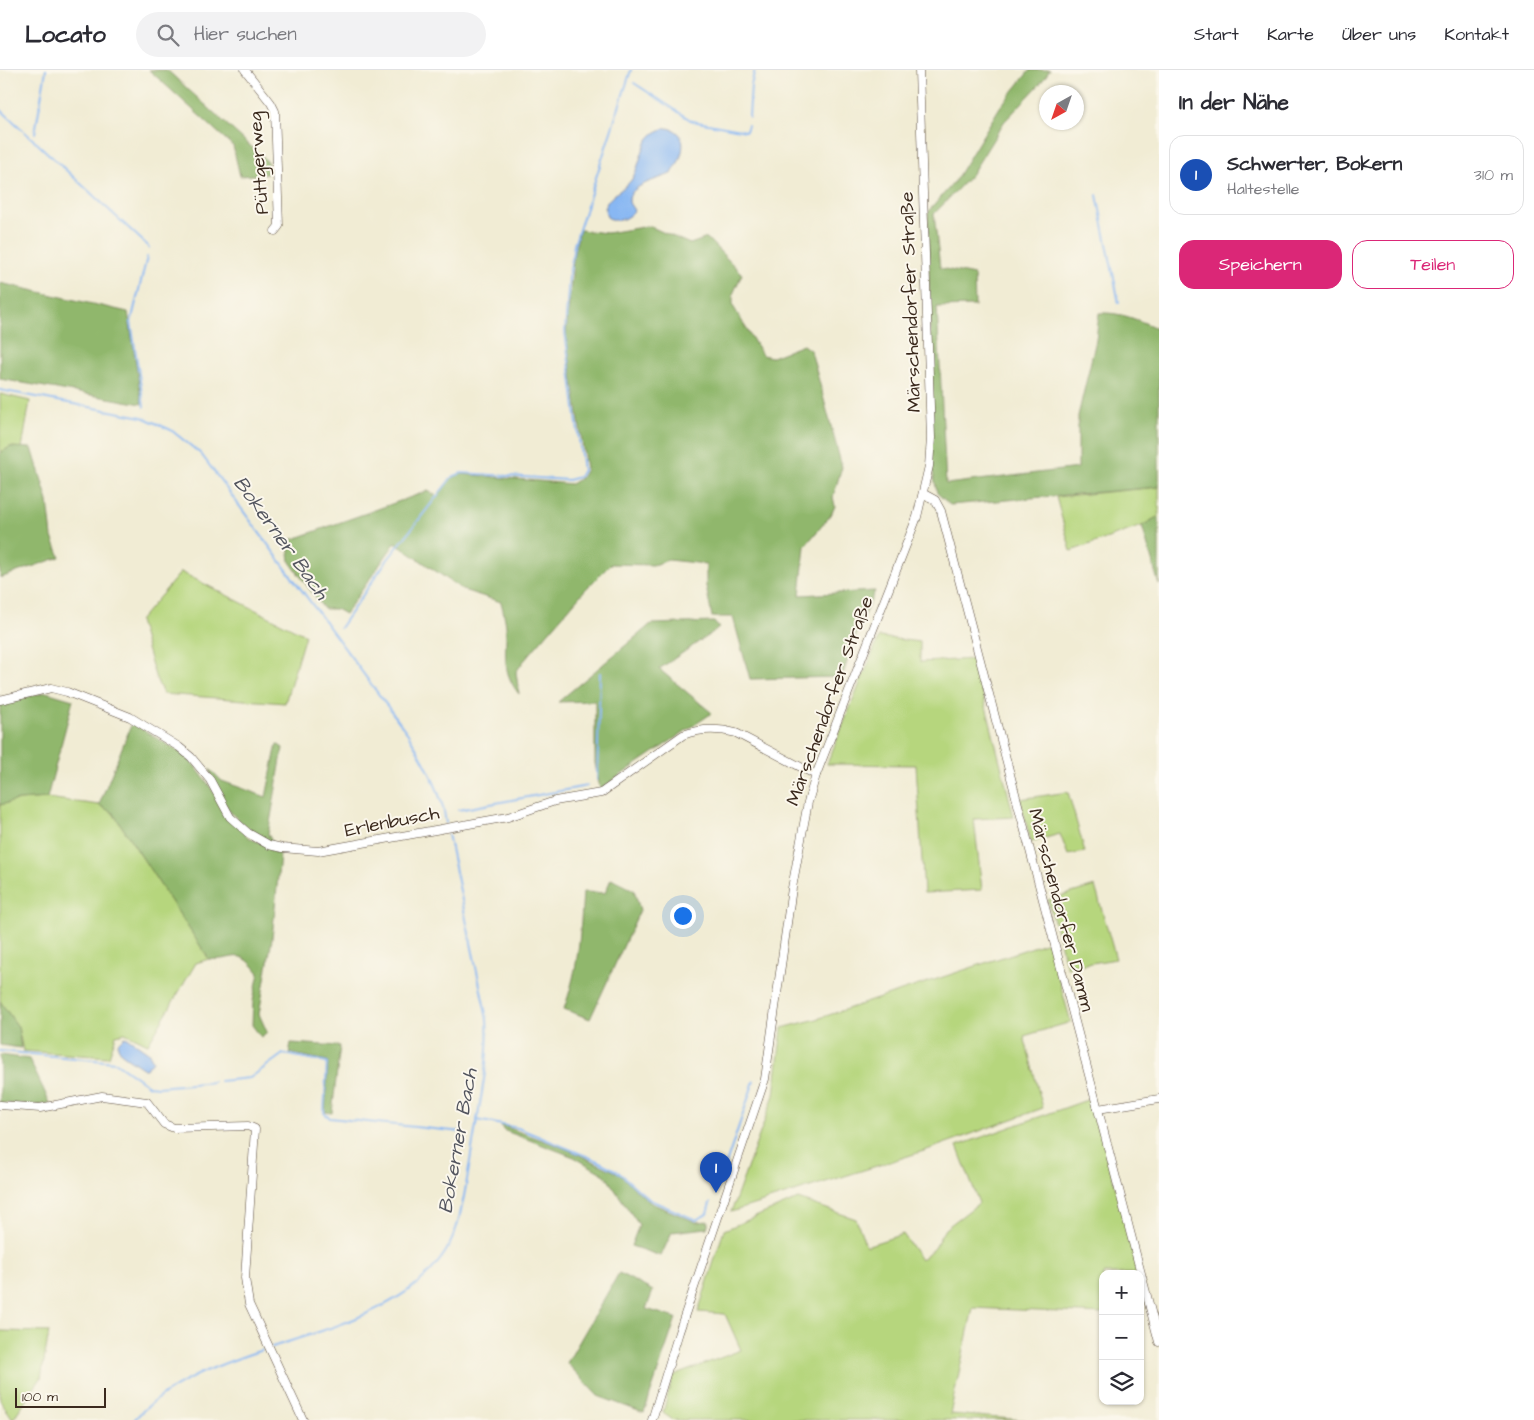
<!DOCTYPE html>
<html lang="de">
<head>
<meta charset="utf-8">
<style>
	body { margin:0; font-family:"Architects Daughter",sans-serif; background:#f2f2f3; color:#2b2b33 }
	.controls { position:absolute; right:15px; bottom:15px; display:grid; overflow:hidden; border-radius:10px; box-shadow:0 1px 4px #0004 }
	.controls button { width:45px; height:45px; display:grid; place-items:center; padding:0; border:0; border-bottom:1px solid #e1e1e2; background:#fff; color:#2b2b33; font:25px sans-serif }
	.compass { position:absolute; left:1039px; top:15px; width:45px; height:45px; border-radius:50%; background:#fff; box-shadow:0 1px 4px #0004; rotate:220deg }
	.scale { position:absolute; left:15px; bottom:12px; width:91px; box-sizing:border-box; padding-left:5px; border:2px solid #3b2a1e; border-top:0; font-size:14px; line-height:18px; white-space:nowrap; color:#3b2a1e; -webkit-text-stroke:4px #fbf7ec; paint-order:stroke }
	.you { position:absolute; left:682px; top:845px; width:18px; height:18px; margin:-12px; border:4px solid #fff; border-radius:50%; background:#1a73e8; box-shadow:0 0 0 8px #1a73e833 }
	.badge { display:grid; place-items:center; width:32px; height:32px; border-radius:50%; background:#db2777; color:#fff; font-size:16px; font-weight:700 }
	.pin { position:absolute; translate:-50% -41px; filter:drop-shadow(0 1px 2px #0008) }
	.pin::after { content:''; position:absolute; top:26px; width:18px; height:15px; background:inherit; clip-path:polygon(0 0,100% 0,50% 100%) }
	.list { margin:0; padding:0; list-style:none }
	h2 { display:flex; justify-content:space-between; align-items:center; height:65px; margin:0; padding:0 20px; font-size:21px }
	h2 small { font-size:16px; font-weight:400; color:#7c7c81 }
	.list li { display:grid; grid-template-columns:32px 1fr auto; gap:15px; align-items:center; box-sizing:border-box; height:80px; margin:0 10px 10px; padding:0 10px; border:1px solid #e1e1e2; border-radius:15px }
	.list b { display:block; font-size:19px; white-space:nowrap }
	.list p { margin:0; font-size:16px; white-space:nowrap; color:#7c7c81 }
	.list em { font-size:16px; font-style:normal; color:#7c7c81 }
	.actions { display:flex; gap:10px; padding:15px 20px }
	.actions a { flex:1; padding:11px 0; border:1px solid #db2777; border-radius:15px; text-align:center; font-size:18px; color:#db2777 }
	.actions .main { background:#db2777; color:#fff }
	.icon { flex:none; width:28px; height:28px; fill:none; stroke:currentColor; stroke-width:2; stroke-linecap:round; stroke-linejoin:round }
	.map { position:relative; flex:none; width:1159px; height:1350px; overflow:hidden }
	header { display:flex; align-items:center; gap:30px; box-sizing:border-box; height:70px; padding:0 25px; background:#fff; border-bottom:1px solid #e1e1e2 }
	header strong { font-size:24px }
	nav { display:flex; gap:28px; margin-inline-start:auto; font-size:18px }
	.search { width:350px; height:45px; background:#f2f2f3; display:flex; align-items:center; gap:12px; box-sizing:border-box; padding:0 18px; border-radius:28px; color:#7c7c81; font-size:19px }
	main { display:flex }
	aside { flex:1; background:#fff }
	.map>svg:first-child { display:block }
	.green { fill:#b6d67d; stroke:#78804e }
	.forest { fill:#90b76c; stroke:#667045 }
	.water { fill:#88b7f3; stroke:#627088 }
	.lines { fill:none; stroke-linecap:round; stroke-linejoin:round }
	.stream { stroke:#88b7f3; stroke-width:2 }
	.minor-casing { stroke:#564739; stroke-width:9 }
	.minor { stroke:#fff; stroke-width:8 }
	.labels { text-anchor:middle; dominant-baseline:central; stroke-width:4; stroke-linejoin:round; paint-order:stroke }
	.street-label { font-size:19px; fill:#3b2a1e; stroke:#fbf7ec }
	.water-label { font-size:20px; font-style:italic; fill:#52545e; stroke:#fbf7ec }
</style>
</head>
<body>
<header>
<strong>Locato</strong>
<div class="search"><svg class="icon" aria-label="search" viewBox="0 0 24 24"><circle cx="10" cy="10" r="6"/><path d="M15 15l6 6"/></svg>Hier suchen</div>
<nav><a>Start</a><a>Karte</a><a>Über uns</a><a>Kontakt</a></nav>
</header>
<main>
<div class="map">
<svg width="1159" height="1350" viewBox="0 0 1159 1350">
	<rect width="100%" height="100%" fill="#fbf7ec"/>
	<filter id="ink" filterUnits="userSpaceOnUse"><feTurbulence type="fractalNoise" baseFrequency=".02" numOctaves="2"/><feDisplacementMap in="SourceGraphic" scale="10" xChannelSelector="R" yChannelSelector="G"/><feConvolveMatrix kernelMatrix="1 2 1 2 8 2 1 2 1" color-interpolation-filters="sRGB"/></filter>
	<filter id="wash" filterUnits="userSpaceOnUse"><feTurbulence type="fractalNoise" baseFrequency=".0096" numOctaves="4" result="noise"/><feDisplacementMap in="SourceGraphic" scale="20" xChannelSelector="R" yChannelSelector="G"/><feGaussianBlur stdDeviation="1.12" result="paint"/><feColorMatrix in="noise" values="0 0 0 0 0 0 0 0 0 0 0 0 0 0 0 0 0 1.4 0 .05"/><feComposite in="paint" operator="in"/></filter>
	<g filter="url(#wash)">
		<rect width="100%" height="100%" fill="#f1ecd4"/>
		<g class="green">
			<path d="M0,324L30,331L22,378L10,377L0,383Z"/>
			<path d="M1159,417V449L1157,447L1142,456L1071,481L1056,427Z"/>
			<path d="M181,502L305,565L285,633L163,624L155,606L139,551Z"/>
			<path d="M879,567L920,572V592L974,589L1014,747L974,749L982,820L924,823L916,695L827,694Z"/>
			<path d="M1068,722L1085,782L1068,785L1060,764L1031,772L1020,729Z"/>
			<path d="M47,728L99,735L113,743L209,889L196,893L148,974L125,963L116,965L109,987L23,981L18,957L0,931V735L19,730Z"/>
			<path d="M1095,816L1116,889L1067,897L1048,830Z"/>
			<path d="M1048,872L1071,952L1024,966L1043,1038L927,1080L731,1142L774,1025L782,958L817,949Z"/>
			<path d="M1087,1030L1093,1034L1139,1204H1103V1244L973,1238L950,1344L1025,1350H673L663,1343L673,1306L741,1280L725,1244L698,1242L724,1160L798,1129L856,1149L866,1176L903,1164L921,1190L934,1178L945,1159L979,1133L957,1076Z"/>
			<path d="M0,1261L49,1262L41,1308L13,1349L0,1330Z"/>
		</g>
		<g class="forest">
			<path d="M149,0H167L268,92L267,104L240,106L233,76Z"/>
			<path d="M1030,0H1050L1040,14L1004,52L971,105L934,144L940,198L974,205L975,236L937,237L946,414L1078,398V346L1096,270L1099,243C1122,242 1138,250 1159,259V417L950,435L937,423L932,397L928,142L955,111L1000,37Z"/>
			<path d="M649,156L690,174L707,168L742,204L733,224V236L762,285L772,287L803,275L811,281L842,397L833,427L835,436L831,445L805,476L800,525L875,521L859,556L842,607L750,609L733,547H712L706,516V494L668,490L653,495L611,494L584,521L523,592L516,602L519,624C500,600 507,582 506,556C505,548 503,540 501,532L463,520L395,473L345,544L336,539H324L290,492L288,471L428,421L437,426L451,408L461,404L571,414L581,408L586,399L566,264L574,182L580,160L607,163Z"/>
			<path d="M0,213L128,242L142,334L0,309Z"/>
			<path d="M10,377L32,378L48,431L52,467L60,487L0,508V383Z"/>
			<path d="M1157,447L1159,449V515L1142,456Z"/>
			<path d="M714,552L719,558L659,599L712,643L600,719L595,693V631L558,632L651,554Z"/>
			<path d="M46,622L73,630L47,728L19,730L0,735V634Z"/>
			<path d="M132,653L177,680L189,689C209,712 224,740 245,764C254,774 274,774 280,785L272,869L259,944L267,962L261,967L252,955L253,931L259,903C238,875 235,892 209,889L113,743L99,735Z"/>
			<path d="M277,674L283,678L268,764L273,773C242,757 216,735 210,699L222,711L266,727Z"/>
			<path d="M611,809L634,820L640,840L590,949L564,939C579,896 580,866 583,822L605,823Z"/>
			<path d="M0,931L18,957L21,978L0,975Z"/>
			<path d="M291,973L340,976L332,1043L325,1042L328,991L289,983Z"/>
			<path d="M0,985L29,989L50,1033L40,1035L0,1033Z"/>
			<path d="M501,1055L569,1080L618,1103L651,1133L696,1152L709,1151L707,1158L672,1162L661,1186L631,1176L639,1155L605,1105L574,1087L503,1060Z"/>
			<path d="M619,1203L653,1221L646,1239L676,1248L644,1343L598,1326L567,1293Z"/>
		</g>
		<g class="water">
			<path d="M668,58C692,63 682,89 672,103C663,109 628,114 629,131C629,135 633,137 634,141C626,149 618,154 607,147C598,128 624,122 632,109C644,89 640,62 668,58Z"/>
			<path d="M124,967L128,968L148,982L153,991L146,999H144L123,985L118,977V973Z"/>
		</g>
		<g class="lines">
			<g class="stream">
				<path d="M634,13L692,51L746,61L748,55"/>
				<path d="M0,39L147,175L149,179"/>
				<path d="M749,47L751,15L755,0"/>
				<path d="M35,63L46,0"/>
				<path d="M1097,125L1119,233"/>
				<path d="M0,320L142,347L171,360L201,384L408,664C424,691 442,721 446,753"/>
				<path d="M144,337L131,252L147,187"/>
				<path d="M340,558L385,493L452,407L462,403L568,410L579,407L583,400L565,261L569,207L574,175L631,0"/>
				<path d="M597,710L600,603"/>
				<path d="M458,740L587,716"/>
				<path d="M0,981L115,992L149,1016L158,1017L213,1012"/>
				<path d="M220,1011L250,1008L283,984L327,992L324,1043L330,1048L462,1062"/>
				<path d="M477,1050L518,1058L596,1090L617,1101L650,1130L696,1150L707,1144L710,1133"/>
				<path d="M725,1097L754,1011"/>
				<path d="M715,1119L721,1107"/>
				<path d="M272,1277C336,1256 433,1232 456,1159C465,1131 468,1101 473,1073C480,1032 490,990 487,949L448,764"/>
				<path d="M134,1350C166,1314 217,1295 262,1280"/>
			</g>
		</g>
	</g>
	<g filter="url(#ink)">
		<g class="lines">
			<g class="minor-casing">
				<g id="minor">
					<path d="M245,0L271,33L275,41L279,156L275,161"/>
					<path d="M924,424L935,430L941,441L1159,1272"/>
					<path d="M0,630L51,618L67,622L130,647L179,677L191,687L210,710L230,747L248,763L269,775L282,778L318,781L508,747L555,731L601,723L683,665C701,658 717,658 736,663L816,705"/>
					<path d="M0,1035L40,1038L102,1026L147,1032L164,1054L174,1058L248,1056L255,1059L245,1208L249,1234L303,1350"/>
					<path d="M1098,1039L1159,1029"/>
					<path d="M652,1350L679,1262L765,1009L792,818L808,732L816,705L917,447L929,396L931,368L919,0"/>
				</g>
			</g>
			<use href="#minor" class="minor"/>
		</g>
	</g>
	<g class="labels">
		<g class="street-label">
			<text transform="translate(259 93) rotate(-94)">Püttgerweg</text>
			<text transform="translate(911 232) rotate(-92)">Märschendorfer Straße</text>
			<text transform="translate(830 631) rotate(-70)">Märschendorfer Straße</text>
			<text transform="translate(392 752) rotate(-11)">Erlenbusch</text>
			<text transform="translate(1061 840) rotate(75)">Märschendorfer Damm</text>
		</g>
		<g class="water-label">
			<text transform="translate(281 468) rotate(54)">Bokerner Bach</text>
			<text transform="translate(458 1071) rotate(-80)">Bokerner Bach</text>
		</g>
	</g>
</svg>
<div class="controls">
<button>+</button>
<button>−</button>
<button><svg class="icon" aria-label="layers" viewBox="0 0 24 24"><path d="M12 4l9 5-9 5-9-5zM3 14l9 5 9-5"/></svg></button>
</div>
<svg class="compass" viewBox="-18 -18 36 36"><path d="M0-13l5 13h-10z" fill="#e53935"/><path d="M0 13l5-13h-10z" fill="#7c7c81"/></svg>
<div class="scale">100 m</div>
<div class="you"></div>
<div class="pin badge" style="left:716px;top:1123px;background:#1a4fb4">1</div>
</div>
<aside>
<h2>In der Nähe<small></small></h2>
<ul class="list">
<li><span class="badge" style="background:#1a4fb4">1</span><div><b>Schwerter, Bokern</b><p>Haltestelle</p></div><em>310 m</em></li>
</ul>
<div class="actions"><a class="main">Speichern</a><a>Teilen</a></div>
</aside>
</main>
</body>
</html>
